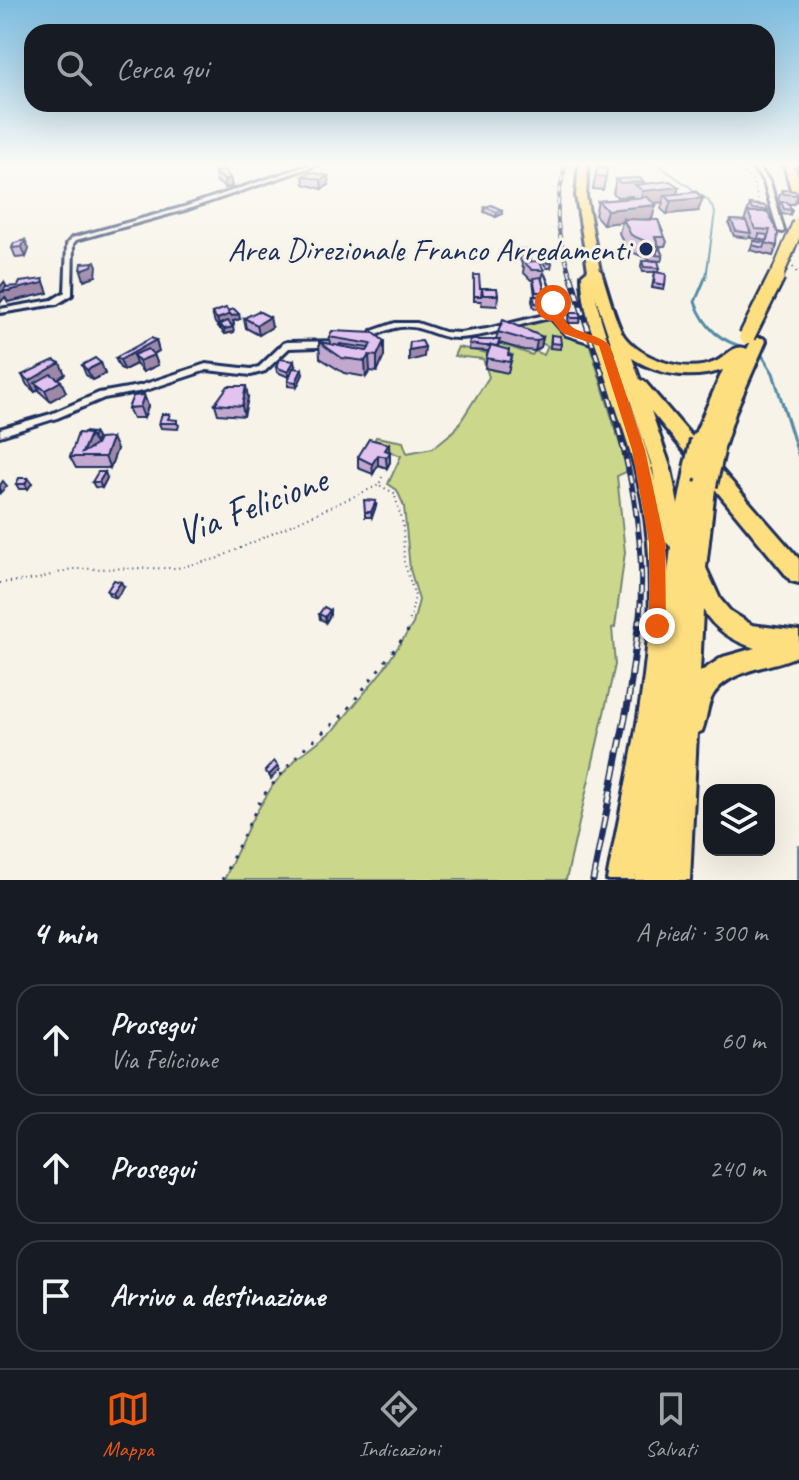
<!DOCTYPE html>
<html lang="it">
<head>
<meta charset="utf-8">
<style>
	body { margin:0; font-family:Caveat,sans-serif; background:#242831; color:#f1f3f6 }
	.controls { position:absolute; right:24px; bottom:24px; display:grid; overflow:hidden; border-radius:16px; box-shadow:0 8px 32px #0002 }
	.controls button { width:72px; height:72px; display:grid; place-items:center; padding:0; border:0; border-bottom:2px solid #363941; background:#171b24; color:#f1f3f6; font:40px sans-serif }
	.stop { position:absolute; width:24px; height:24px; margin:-18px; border:6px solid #ea580c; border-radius:50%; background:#fff }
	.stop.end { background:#ea580c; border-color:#fff; box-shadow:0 2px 8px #0008 }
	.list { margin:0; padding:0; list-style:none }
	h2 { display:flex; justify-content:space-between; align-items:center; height:104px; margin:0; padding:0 32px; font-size:34px }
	h2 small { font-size:26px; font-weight:400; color:#9ea1a6 }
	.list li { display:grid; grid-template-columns:52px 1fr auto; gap:24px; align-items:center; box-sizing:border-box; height:112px; margin:0 16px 16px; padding:0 16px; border:2px solid #363941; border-radius:24px }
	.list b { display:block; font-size:30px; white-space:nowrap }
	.list p { margin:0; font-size:26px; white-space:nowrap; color:#9ea1a6 }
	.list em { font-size:26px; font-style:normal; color:#9ea1a6 }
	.icon { flex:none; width:44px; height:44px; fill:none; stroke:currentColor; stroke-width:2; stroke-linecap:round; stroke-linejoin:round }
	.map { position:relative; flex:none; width:799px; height:880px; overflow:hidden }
	.search { position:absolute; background:#171b24; box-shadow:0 8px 32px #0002; left:24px; right:24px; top:24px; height:88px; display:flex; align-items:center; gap:20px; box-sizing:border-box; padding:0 28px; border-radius:24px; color:#9ea1a6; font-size:30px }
	.sheet { height:488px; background:#171b24 }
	nav { display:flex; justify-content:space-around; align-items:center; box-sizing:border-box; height:112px; border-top:2px solid #363941; background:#171b24; font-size:22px; color:#9ea1a6 }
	nav a { display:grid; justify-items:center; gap:4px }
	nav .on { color:#ea580c }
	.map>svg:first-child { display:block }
	.green { fill:#cbd88b; stroke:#738474; stroke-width:2 }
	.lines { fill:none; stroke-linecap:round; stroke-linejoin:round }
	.stream-far2 { stroke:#538ba5; stroke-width:2 }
	.stream-far1 { stroke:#538ba5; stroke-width:3 }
	.stream { stroke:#538ba5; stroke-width:4 }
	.lane-far1-casing { stroke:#1b2f5e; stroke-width:7 }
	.lane-casing { stroke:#1b2f5e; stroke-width:9 }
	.street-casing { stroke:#1b2f5e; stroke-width:6 }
	.primary-casing { stroke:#1b2f5e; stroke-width:6 }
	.highway-casing { stroke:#1b2f5e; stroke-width:6 }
	.path-far1 { stroke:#1b2f5e; stroke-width:2; stroke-dasharray:1 4; stroke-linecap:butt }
	.path { stroke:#1b2f5e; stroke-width:3; stroke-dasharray:3 9; stroke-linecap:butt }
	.lane-far1 { stroke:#f7f3e8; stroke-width:3 }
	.lane { stroke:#f7f3e8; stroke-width:4 }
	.street { fill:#f7f3e8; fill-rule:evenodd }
	.primary { fill:#fedf80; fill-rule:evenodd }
	.highway { fill:#fedf80; fill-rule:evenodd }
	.rail-far2-casing { stroke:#1b2f5e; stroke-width:4 }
	.rail-far1-casing { stroke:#1b2f5e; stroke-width:6 }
	.rail-casing { stroke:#1b2f5e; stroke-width:7 }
	.rail-far2 { stroke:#f7f3e8; stroke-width:2; stroke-dasharray:6; stroke-linecap:butt }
	.rail-far1 { stroke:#f7f3e8; stroke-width:3; stroke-dasharray:8; stroke-linecap:butt }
	.rail { stroke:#f7f3e8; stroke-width:4; stroke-dasharray:13; stroke-linecap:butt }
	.highway-bridge-far2-casing { stroke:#1b2f5e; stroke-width:16; stroke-linecap:butt }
	.highway-bridge-far1-casing { stroke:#1b2f5e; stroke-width:20; stroke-linecap:butt }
	.highway-bridge-casing { stroke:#1b2f5e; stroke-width:26; stroke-linecap:butt }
	.highway-bridge-far2 { stroke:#fedf80; stroke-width:12 }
	.highway-bridge-far1 { stroke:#fedf80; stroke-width:15 }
	.highway-bridge { stroke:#fedf80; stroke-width:20 }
	.wall { fill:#c2a8ce; stroke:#1b2f5e; stroke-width:2 }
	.shaded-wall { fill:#9e88a8; stroke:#1b2f5e; stroke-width:2 }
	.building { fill:#e2c3f0; stroke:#1b2f5e; stroke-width:2 }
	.route { fill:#ea580c }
	.poi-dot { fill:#1b2f5e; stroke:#f7f3e8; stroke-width:3 }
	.labels { text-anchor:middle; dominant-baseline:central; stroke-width:6; stroke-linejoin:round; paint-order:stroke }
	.far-poi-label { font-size:32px; fill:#1b2f5e; stroke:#f7f3e8; text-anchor:end }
	.street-label { font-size:38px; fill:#1b2f5e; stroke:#f7f3e8 }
</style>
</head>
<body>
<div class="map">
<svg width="799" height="880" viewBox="0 0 799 880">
	<rect width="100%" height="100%" fill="#f7f3e8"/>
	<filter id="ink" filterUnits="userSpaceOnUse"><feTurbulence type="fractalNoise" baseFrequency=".0125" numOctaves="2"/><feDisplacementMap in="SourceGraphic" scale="16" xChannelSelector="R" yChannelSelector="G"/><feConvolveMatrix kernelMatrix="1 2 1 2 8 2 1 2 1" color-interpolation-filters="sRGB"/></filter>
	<g filter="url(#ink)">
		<path class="green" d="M552,315L562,329L588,339L628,471L617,476L625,552L615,627L612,628L615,665L566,880H224L251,821L273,785L297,758L335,729L383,670L413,624L419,600L410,569L404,506L397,490L388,484L401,456L373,444L376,437L403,442L407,453L433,448L455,430L489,377L483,359L454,356L458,347L496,355H487L485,365L492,366V370L508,372L513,355L497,350L496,342L532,355L535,351L544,355L548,346L506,328Z"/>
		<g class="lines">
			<path class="stream-far2" d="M657,164L708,200L715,212L706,278"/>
			<g class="stream-far1">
				<path d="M706,276L695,302C706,330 720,341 749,349"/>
				<path d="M760,352L773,373L799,457"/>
			</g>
			<path class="stream" d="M799,847V879"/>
			<g class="lane-far1-casing">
				<path id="lane-far1" d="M540,271L543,278"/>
			</g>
			<g class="lane-casing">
				<path id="lane" d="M542,276L553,303V315"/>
			</g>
			<g class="street-casing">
				<g id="street">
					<path d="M312,164H320L188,209L76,240L73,244L72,295L57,304L0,313V309L52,300L65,292L67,244L72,238L184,207Z"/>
					<path d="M750,164H756L770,182L784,231L783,232L778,231L764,182Z"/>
					<path d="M553,313H556L572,331L607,342L608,344L604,347L566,335L551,318C520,323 489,337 457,338C443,338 434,333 421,329C403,323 380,329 368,343H362L361,341L372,331L395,323H417L444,332L460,333L487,329Z"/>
					<path d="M343,341L347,344L346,346L289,348L265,371L251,375L207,370L143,391L104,398L57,418L0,436V429L51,414L99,393L139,386L206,364L251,369L259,367L284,343L287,342Z"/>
				</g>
			</g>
			<g class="primary-casing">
				<path id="primary" d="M579,164H588L586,196L600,271L594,276C594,304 605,332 614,359C630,405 649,450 659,498C686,624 654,756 635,880H607C630,756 666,625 642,499C633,451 614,405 600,358C591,331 582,303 582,275L588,270L576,196Z"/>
			</g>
			<g class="highway-casing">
				<g id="highway">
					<path d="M784,164H794L799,180V200L793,197Z"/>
					<path d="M594,267L601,271C606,286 616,325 624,336C641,359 687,375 715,362C727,357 733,343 747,349L753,338H763L766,341L736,410L723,451L720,456H709L799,559V583L791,581L715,489L706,568L720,599L730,611L752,625L799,631V655C773,668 730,668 713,695C707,705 707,719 702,731L697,733L690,880H635L671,547L664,540L653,469L587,271ZM632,358C660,376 692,380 723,370L693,438L644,381L640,380ZM651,411L693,462L685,469L678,505L671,469ZM703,610C715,630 733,641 755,648L723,657L700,672Z"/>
				</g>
			</g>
			<g class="path-far1">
				<path d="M732,164L752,180L760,205"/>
				<path d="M793,267L799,275"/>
				<path d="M382,477L379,485L394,493L403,524L404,562L415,596L409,623"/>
				<path d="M0,583L38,579L71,569L177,568L216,559L379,485"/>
			</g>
			<path class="path" d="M222,880L262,797L301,751L343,715L407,633L410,621"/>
			<use href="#lane-far1" class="lane-far1"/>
			<use href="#lane" class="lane"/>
			<use href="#street" class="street"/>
			<use href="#primary" class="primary"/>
			<use href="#highway" class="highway"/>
			<g class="rail-far2-casing">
				<path id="rail-far2" d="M566,164C552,213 557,230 571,278"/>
			</g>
			<g class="rail-far1-casing">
				<path id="rail-far1" d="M571,276C606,391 652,500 639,623"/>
			</g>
			<g class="rail-casing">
				<path id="rail" d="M593,880L628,703L639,621"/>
			</g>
			<use href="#rail-far2" class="rail-far2"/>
			<use href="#rail-far1" class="rail-far1"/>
			<use href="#rail" class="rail"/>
			<g class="highway-bridge-far2-casing">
				<path id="highway-bridge-far2" d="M776,278L799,223"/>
			</g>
			<g class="highway-bridge-far1-casing">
				<path id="highway-bridge-far1" d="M747,336L777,276"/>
			</g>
			<g class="highway-bridge-casing">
				<g id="highway-bridge">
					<path d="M694,469L701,441"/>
					<path d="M706,485L714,451"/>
				</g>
			</g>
			<use href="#highway-bridge-far2" class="highway-bridge-far2"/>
			<use href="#highway-bridge-far1" class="highway-bridge-far1"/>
			<use href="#highway-bridge" class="highway-bridge"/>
		</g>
		<g class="wall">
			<path d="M597,167L606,177L603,190L593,189Z"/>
			<path d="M215,172L230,178L232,187L225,188L216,181Z"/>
			<path d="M311,172L329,185L322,189L304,184L303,176Z"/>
			<path d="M616,179L644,182L643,184L677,194L698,211L667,214L661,209L663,202L654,203L652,219L644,220H658L667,242L665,246H661L660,250L663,256L661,261L651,260L627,250L619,233L622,222L603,224L595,215L598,201L632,198V196L617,197L613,193Z"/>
			<path d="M782,190L798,195L794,204H788L792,210L790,215L782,214L779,206L780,203L778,199Z"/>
			<path d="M750,204L768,210L767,212L777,246L773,256L750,250L754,241H756L757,239L751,238L750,236L749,238L734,236L729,224L731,220L744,221Z"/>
			<path d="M485,207L502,210V214L496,217L484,212Z"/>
			<path d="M14,243L29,249L26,257L16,258L12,248Z"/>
			<path d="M521,249L531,257V262L544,270L542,279L545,292L544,297H547L545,309L534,308L532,301L533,296H535L533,280H531L523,272L524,267H523L520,259Z"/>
			<path d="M541,253L552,263L551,268H547L540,258Z"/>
			<path d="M642,261L660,268L658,272H643L641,266Z"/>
			<path d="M655,272L665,285L664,290L652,288Z"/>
			<path d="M474,275L480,288L498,295L497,306L482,305L481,301H474Z"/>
			<path d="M228,311L240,319L233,321L234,325H232L234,332L225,334L215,323L212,313Z"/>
			<path d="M569,313L581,318L579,323H569L568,318Z"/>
			<path d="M244,318L272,327L259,335L246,328Z"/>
			<path d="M498,332L543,337L541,347L535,351L524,350L499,343L498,347L508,355L512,356L508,373L485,368L488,351L469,350L470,340H496Z"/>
			<path d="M551,335L561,344L560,349L550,348Z"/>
			<path d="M329,337L384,341V356L377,372L370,371L366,377L344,373L320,358L319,342L330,344Z"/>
			<path d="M159,351L154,354L158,365L143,372L136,364L124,370L120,368L115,358Z"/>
			<path d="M101,363L105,374L92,380L86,375L82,365Z"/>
			<path d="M295,366L294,368L303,374L297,387L288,386V381L289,377L277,372L276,367Z"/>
			<path d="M65,374L57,378L66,392L50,401L41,393L39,389L35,392L27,385L22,375Z"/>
			<path d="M144,395L148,406L144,418H133L128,408Z"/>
			<path d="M248,397L244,416L218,414L215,404Z"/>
			<path d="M172,420L179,425L178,429L161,428L159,423Z"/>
			<path d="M94,433L97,438L94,447L117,449L110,468H76L70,457Z"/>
			<path d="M389,451L390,452V462L387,468L378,465L373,474L358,468V457Z"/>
			<path d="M28,478L32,483L28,489H19L16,484Z"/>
			<path d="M107,478L102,488L95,487L92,482Z"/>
			<path d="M376,506L372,517H365V512Z"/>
			<path d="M124,587L116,598L110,596L107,591Z"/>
			<path d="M330,610V615L326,622L320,619L319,614Z"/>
		</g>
		<g class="shaded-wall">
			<path d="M328,176L329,185L322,189L321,180Z"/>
			<path d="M230,178L232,187L225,188L224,180Z"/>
			<path d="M679,187L675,200L703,198L698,211L667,214L671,201L665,195L663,202L639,205L643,191Z"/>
			<path d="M656,205L652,219L624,222L623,219L622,222L603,224L607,210Z"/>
			<path d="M502,210V214L496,217L497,212Z"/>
			<path d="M25,240L29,249L26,257L22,247Z"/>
			<path d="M95,261L97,266L96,276L84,280L81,270L93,262Z"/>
			<path d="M43,279L48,293L8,302L5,297L0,303V287L4,282L9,291Z"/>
			<path d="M231,314H239L240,319L233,321L234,325L223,328L220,324L221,329H220L217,319Z"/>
			<path d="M270,317L272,327L259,335L257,325Z"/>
			<path d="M233,327L234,332L225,334L224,329Z"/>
			<path d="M543,337L541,347L535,351L537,341Z"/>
			<path d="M156,340L159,351L144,359L154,355L158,365L143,372L139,362L133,355L136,364L124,370L120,360Z"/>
			<path d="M384,341V356L377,372V356Z"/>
			<path d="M425,347L424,357L409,361V350Z"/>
			<path d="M369,355L370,371L366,377L365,361Z"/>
			<path d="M294,361L295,366L289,377L288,372Z"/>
			<path d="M60,363L65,374L42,388L35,383L39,389L35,392L29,381Z"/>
			<path d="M101,363L105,374L92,380L87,370Z"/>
			<path d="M302,369L303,374L297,387L296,382Z"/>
			<path d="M61,381L66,392L50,401L45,390Z"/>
			<path d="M246,386L248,397L244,416L242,406Z"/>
			<path d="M144,395L148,406L144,418L140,407Z"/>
			<path d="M94,433L97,438L95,444L92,439Z"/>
			<path d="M90,434L95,444L90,457L82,453Z"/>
			<path d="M112,438L117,449L110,468L105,457Z"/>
			<path d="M389,444L390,462L387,468L385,450Z"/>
			<path d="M378,455V465L373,474L372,464Z"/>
			<path d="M105,472L107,478L102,488L99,482Z"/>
			<path d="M28,478L32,483L28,489L25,484Z"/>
			<path d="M3,481L7,486L0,493V485Z"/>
			<path d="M376,501V506L372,517L371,512Z"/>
			<path d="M121,582L124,587L116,598L113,593Z"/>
			<path d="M330,610V615L326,622L325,617Z"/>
			<path d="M278,766L279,770L271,779L269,775Z"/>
		</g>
		<g class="building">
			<path d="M597,167L607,168L606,177L596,176Z"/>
			<path d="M225,170L230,178L224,180L215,172Z"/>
			<path d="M311,172L328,176L321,180L303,176Z"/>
			<path d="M640,178L644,182L620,183L616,179Z"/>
			<path d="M670,181L679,187L643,191L635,185Z"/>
			<path d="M782,190L796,191L798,195L784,194Z"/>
			<path d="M696,192L703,198L671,201L665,195Z"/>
			<path d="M647,197L656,205L607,210L598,201Z"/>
			<path d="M781,202H787L792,210L784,209Z"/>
			<path d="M750,204L766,206L768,210L752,209Z"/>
			<path d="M491,205L502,210L497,212L485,207Z"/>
			<path d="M748,212H768L778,233L777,246L766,243L770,230L755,229Z"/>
			<path d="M623,219L658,220L664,237H655L659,246H656L631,235Z"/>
			<path d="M731,220L746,221L751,233L736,231Z"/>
			<path d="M759,234L768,235L766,241L758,239Z"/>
			<path d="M25,240L22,247L12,248L14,243Z"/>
			<path d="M754,241L766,243L764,248L752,245Z"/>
			<path d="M659,247L663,256L656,255Z"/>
			<path d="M521,249H528L531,257H524Z"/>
			<path d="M541,253H548L552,263H547Z"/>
			<path d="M539,261L544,270H532L524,262Z"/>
			<path d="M642,261H658L660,268L644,267Z"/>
			<path d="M93,262L92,266L81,270L82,263Z"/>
			<path d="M655,272L666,274L665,285L654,283Z"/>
			<path d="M474,275H479L480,288H482L481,296H474Z"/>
			<path d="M541,277L545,292H536L533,278Z"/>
			<path d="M43,279L44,283L2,292L6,287L18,286L20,282Z"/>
			<path d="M482,288H497L498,295H483Z"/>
			<path d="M533,296L547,297L546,304L535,303Z"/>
			<path d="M226,308L231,314L217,319L212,313Z"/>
			<path d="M234,309L239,314L232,316L228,311Z"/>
			<path d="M258,311L270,317L257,325L244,318Z"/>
			<path d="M569,313H579L581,318H571Z"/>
			<path d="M503,320L543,337L537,341L526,340L498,332Z"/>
			<path d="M228,321L233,327L224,329L220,324Z"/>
			<path d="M332,331L374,333L384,341L377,356L369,355L365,361L342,358L319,342L367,351L371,344L329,337Z"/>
			<path d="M551,335L560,336L561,344L551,343Z"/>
			<path d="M151,338L156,340L120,360L115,358Z"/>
			<path d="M470,340H500L497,346L491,345L490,346H485L469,344Z"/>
			<path d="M422,341L425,347L409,350L410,342Z"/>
			<path d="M340,344L369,348L367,351L339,346Z"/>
			<path d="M491,345L509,350L508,355L512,356L510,362L486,358Z"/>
			<path d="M148,349L154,355L139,361L133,355Z"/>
			<path d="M95,358L101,363L87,370L82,365Z"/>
			<path d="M280,359L294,361L288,372L276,367Z"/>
			<path d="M54,360L60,363L29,381L22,375Z"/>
			<path d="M293,368L302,369L296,382L288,381Z"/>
			<path d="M51,374L61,381L45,390L35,383Z"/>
			<path d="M228,386H246L242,406L215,404Z"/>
			<path d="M144,395L140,407L128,408L133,396Z"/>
			<path d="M162,414H170L168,419L177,420V423H159Z"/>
			<path d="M84,432L94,433L92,439L90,434H83Z"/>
			<path d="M78,433L90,434L82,453L96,445L99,439L112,438L105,457H70Z"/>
			<path d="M369,439L389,444L385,450L390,452L387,457L378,455L372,464L358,457Z"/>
			<path d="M98,472H105L99,482H92Z"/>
			<path d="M19,478H28L25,484H16Z"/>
			<path d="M364,500L376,501L371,512H365Z"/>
			<path d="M114,580L121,582L113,593L107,591Z"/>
			<path d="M324,607L330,610L325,617L319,614Z"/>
			<path d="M274,761L278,766L269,775L265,771Z"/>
		</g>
	</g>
	<linearGradient id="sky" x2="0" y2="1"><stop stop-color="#7bbce0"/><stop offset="0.57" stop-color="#fbfaf5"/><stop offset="1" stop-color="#fbfaf5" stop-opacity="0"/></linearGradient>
	<rect width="799" height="287" fill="url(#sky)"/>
	<path class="route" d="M550,301H557C566,338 583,326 609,344L645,450L665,543L666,626L657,634L649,626V543L632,450L599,346L562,333L548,315Z"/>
	<circle class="poi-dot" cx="646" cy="249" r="8"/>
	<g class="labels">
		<g class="far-poi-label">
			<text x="630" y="249">Area Direzionale Franco Arredamenti</text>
		</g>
		<g class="street-label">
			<text transform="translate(252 506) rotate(-21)">Via Felicione</text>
		</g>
	</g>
</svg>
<div class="controls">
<button><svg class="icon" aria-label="layers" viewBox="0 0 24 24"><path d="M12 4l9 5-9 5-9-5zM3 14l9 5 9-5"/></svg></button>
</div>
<div class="stop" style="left:553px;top:303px"></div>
<div class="stop end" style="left:657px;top:626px"></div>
<div class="search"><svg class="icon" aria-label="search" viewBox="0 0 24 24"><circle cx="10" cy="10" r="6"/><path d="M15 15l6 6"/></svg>Cerca qui</div>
</div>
<section class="sheet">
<h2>4 min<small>A piedi · 300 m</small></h2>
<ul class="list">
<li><svg class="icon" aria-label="ahead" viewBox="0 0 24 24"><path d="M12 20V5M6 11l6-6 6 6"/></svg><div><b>Prosegui</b><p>Via Felicione</p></div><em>60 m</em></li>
<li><svg class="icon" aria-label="ahead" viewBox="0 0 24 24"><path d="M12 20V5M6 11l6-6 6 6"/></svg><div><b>Prosegui</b></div><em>240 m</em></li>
<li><svg class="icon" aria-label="arrive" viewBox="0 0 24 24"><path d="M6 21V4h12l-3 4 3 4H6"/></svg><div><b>Arrivo a destinazione</b></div></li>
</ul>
</section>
<nav>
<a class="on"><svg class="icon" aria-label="map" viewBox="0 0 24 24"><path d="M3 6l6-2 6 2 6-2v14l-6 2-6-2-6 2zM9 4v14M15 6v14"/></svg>Mappa</a>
<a><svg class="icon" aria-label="directions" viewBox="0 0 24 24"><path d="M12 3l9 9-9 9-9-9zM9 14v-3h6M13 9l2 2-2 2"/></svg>Indicazioni</a>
<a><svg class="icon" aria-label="saved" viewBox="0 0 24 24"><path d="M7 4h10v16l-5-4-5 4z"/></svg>Salvati</a>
</nav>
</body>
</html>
